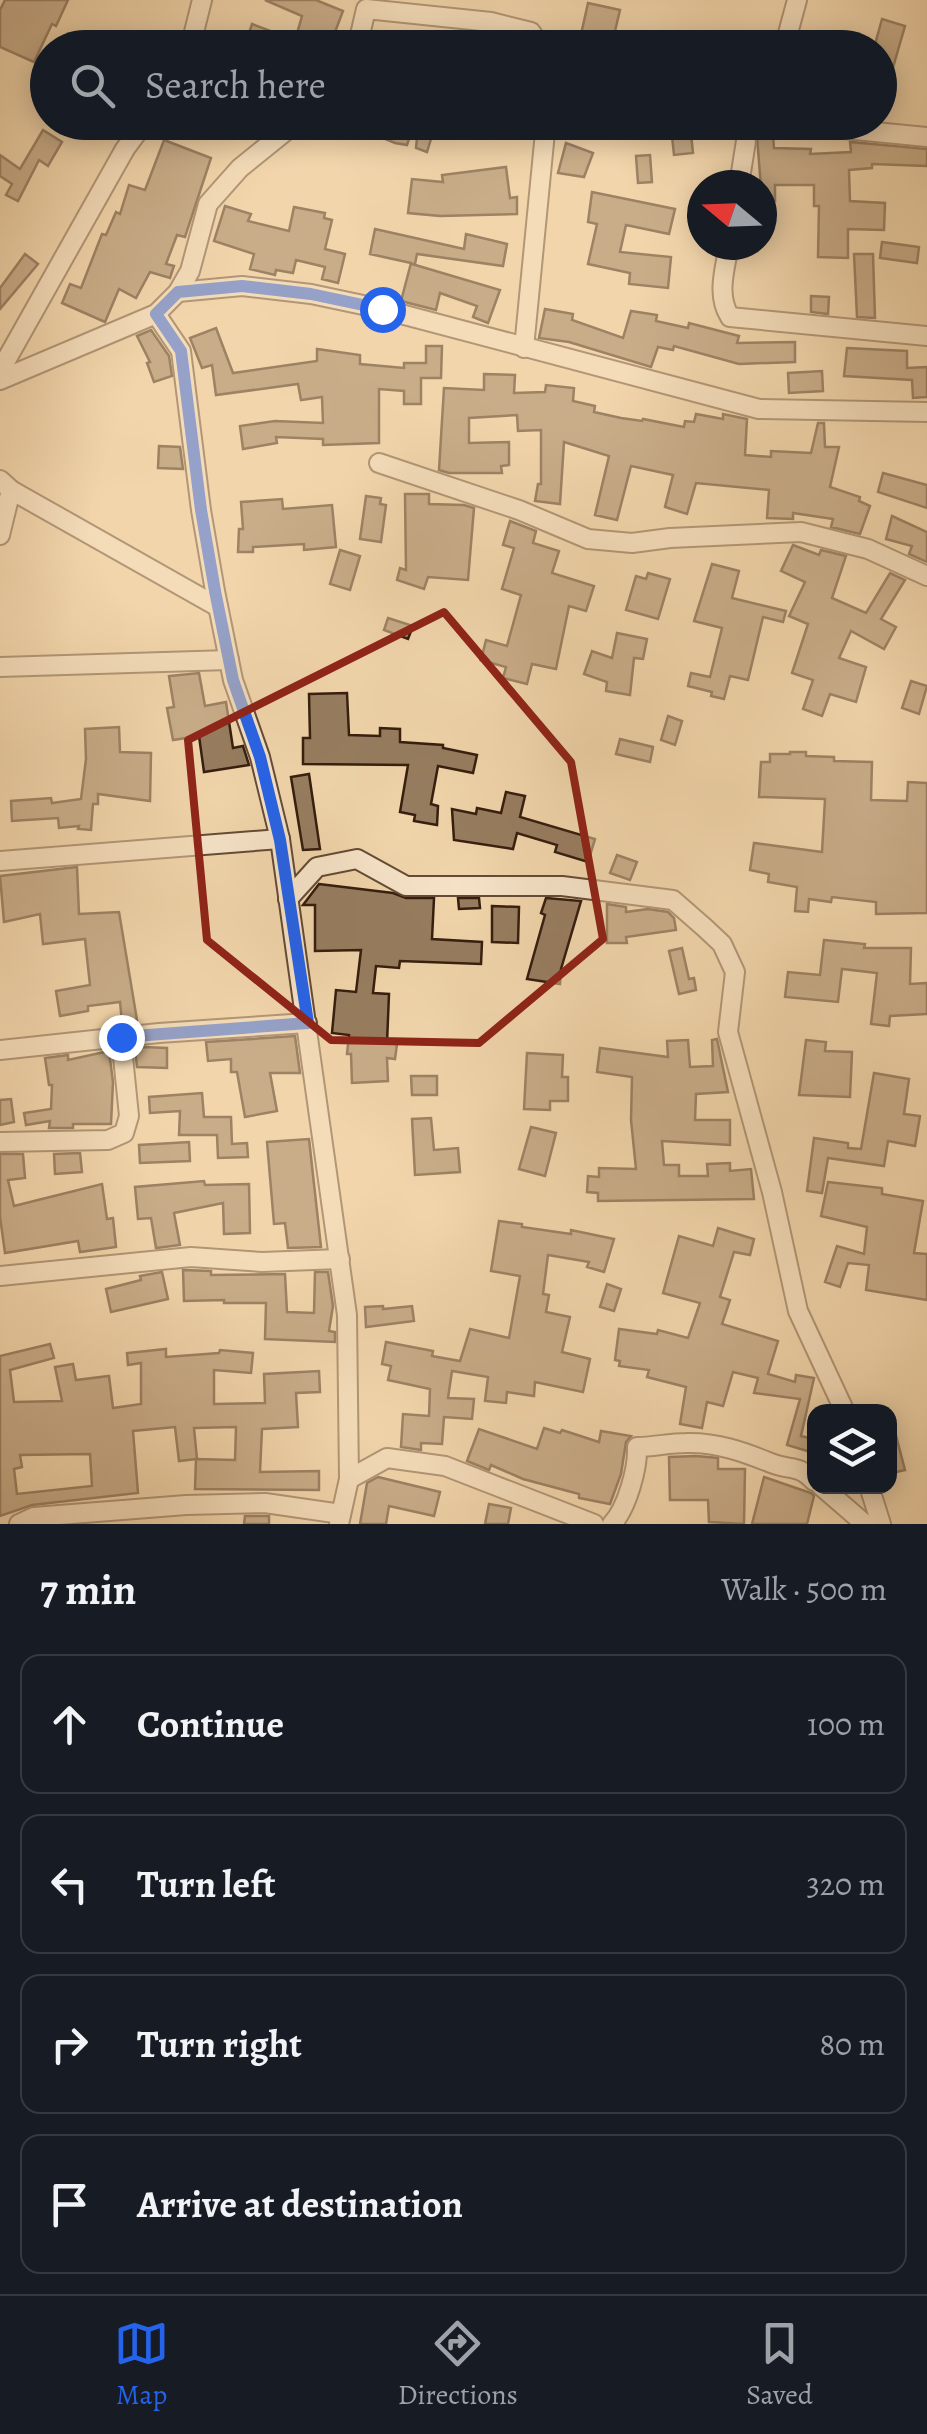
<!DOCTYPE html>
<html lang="en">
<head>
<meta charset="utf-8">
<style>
	body { margin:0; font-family:Alegreya,serif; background:#20242c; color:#f1f3f6 }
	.controls { position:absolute; right:30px; bottom:30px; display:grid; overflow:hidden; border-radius:20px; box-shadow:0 5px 25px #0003 }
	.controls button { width:90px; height:90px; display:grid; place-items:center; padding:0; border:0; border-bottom:2px solid #363941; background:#171b24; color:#f1f3f6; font:50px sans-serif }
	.compass { position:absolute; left:687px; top:170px; width:90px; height:90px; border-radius:50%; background:#171b24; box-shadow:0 5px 25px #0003; rotate:289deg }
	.stop { position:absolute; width:30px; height:30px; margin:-22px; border:8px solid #2563eb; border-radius:50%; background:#fff }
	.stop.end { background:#2563eb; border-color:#fff; box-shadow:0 2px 10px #0008 }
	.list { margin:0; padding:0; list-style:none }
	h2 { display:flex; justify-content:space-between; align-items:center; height:130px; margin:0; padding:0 40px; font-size:42px }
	h2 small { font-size:32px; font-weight:400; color:#9ea1a6 }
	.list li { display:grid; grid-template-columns:65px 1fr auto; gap:30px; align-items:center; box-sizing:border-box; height:140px; margin:0 20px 20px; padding:0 20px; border:2px solid #363941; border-radius:20px }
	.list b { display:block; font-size:38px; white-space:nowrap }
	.list em { font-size:32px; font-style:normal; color:#9ea1a6 }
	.icon { flex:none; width:55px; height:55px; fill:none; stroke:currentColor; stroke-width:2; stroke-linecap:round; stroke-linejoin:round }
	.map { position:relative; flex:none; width:927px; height:1524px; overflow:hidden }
	.search { position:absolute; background:#171b24; box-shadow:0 5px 25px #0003; left:30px; right:30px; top:30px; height:110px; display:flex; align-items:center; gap:25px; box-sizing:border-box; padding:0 35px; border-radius:55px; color:#9ea1a6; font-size:38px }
	.sheet { height:770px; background:#171b24 }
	nav { display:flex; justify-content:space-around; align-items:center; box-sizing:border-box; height:140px; border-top:2px solid #363941; background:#171b24; font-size:28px; color:#9ea1a6 }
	nav a { display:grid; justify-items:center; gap:5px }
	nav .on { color:#2563eb }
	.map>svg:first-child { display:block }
	.building { fill:#977d60; stroke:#351d0e; stroke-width:2.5; fill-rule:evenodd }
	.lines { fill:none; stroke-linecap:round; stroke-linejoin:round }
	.street-casing { stroke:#644b36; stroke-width:22 }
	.street { stroke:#f7e4c9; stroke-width:18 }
	.route { stroke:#2563eb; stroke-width:12 }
	.marked { fill:none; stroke:#8f2418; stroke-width:8; stroke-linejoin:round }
</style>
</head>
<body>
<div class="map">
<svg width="927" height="1524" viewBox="0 0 927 1524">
	<rect width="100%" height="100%" fill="#f2d6ac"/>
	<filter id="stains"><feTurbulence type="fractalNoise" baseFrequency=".002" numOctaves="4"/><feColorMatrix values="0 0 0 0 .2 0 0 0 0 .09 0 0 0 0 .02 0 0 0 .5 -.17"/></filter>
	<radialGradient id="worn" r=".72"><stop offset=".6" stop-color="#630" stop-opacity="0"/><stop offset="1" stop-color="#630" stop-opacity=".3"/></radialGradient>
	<g class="building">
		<path d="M5,0H68L56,26L52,24L34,62L0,47V10Z"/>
		<path d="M265,0H316L343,11L329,48H306L308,41L296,37L302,16Z"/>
		<path d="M588,3L620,10L611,48H578Z"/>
		<path d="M882,19L905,26L883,102L880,101V48H874Z"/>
		<path d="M252,24L281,35L277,48H244Z"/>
		<path d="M354,122H436L427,152L416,148L417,138L410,136L407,145L395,143L354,126Z"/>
		<path d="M690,125L693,153L674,155L671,127Z"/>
		<path d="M43,130L62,142L48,166L39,160L18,201L6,195L12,184L0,176V155L20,169Z"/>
		<path d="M773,135L774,148L811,149L810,154L851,152L850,142L927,149V166L872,164V168L849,170L850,201L885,203L884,230L848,229V258L818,257L819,206H814V185H775V201H762L757,136Z"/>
		<path d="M164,140L211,158L185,237L177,235L166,264L174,266L170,278L150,272L136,298L119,289L105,322L62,303L70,284L81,288L102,234L106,235L116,212L120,214L129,185L145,190Z"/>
		<path d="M566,143L593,153L584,177L558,173Z"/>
		<path d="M650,155L652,182L638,183L636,156Z"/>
		<path d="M506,167L510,198L517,197V214L440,216L408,213L412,179L443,182L442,175Z"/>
		<path d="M592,192L675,209L669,234L626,225L620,252L671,257L668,288L629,284L630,273L588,264L597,224L588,222Z"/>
		<path d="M225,206L251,214L248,221L289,231L294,207L325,213L324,218L332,220L325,249L345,254L338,283L322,279L325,267L296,260L293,273L276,270L275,275L250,269L254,254L214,241Z"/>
		<path d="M375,229L464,249L466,234L507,244L503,266L417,254L415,264H412L500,290L488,323L473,317L477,306L440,293L436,310L401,301L411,263L370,254Z"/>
		<path d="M882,242L919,247L917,263L880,258Z"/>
		<path d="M25,254L38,264L0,309V288Z"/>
		<path d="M854,254H873L875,318L857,317Z"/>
		<path d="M811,296L829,297L828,314L811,312Z"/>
		<path d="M545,309L573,314L572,320L623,338L631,311L657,315L656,321L688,328L689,323L739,336L737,343L795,342V362L739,364L674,346L673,350L658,347L651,367L569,342L539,338Z"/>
		<path d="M216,328L233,373L317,361V349L360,355V364L404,368V363H426V346H442L441,378H421V404H404V391L379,389V443L323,445V439L276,437L277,443L243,449L240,426L275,421L323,423L322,397L301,400L298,384L216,395L212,365L202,368L190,338Z"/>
		<path d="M151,330L169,356L172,376L154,382L147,363L150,362L137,336Z"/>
		<path d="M847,348L907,351V368L927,367V397L913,398L912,380L844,376Z"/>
		<path d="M822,371L823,391L789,393L788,373Z"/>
		<path d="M484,374L515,375L514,393L545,392L546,385L574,388L573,401L595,406L594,412L621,418L642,421L643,419L684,427L685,421L694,422L696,414L723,419V414L747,419L745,455L771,457V451L811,453L818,423H824L825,447H839L830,487L860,497L859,501L870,506L860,534L831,527L833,519L793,513V519L767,518L769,490L696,483L687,514L665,507L673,475L631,466L617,520L595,515L609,456L564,442L560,504L535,501L538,484H541V430L518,431L517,415L469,418V443L509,442V465L501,466L502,473H449L439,470L444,388L484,390Z"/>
		<path d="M159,446L180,447L183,469L158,468Z"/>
		<path d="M883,473L927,485V508L878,492Z"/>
		<path d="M405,494H429V504L464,505L474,508L468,580L428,577L424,589L397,580L400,568L406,570Z"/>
		<path d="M366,496L381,498L380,504L386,505L381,542L360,539Z"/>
		<path d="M282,499L283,509L332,505L336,547L304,550V544L253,547V552H238L239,529H243L241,502Z"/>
		<path d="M892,516L927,532V562L909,554L912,546L886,539Z"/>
		<path d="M510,521L536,531L533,543L559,551L552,573L594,586L586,611L569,606L556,669L532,664L527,684L503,678L506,667L481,660L486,640L507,646L521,595L502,589L514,548L503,545Z"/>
		<path d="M793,545L819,555L821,550L846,556L832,598L866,613L890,573L905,580L881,619L896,627L884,649L851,631L839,658L866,667L856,702L830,694L822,716L803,709L813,680L792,673L808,624L789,616L805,582L781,571Z"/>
		<path d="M340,550L360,556L350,590L330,584Z"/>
		<path d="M712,564L739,571L732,598L786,611L783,622L763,617L748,680L730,676L724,699L711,696L712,692L688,686L691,673L710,677L722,628L694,621Z"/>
		<path d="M648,573L670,579L658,619L626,610L636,576L646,579Z"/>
		<path d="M388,618L413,626L408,639L384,630Z"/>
		<path d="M617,633L647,639L643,659L634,658L630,695L606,691L607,682L584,674L592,651L612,658Z"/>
		<path d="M199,673L205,706L226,702L233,748L243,746L249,765L204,772L199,736L173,740L167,708L174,707L169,676Z"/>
		<path d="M911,681L927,686L919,714L902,708Z"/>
		<path d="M347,693L349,735L380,736V728L400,729V742L443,745V748L477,755L473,773L438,766L431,804L438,806L437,825L414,821L415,815L400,812L408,765L303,764V738H310L309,694Z"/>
		<path d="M668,716L682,721L675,745L661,740Z"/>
		<path d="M119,727L120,752L151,753L150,801L98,794V804H93L91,830L78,829L79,826L59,828L58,818L12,821L11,801L51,798L52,803L81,799L86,759L85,729Z"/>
		<path d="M620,739L653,747L650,762L616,754Z"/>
		<path d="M790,752H806V756L834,757V761L872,762L871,800L907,801L908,782L927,783V913L876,914V902L832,897L831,902L809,899L808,912L795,911L797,887L768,882L769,874L750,870L754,843L822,852L825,799L759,797L761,762H770V754H790Z"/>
		<path d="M309,774L320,849L303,850L291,777Z"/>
		<path d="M506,792L525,796L520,817L595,839L588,862L555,852L557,845L517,833L513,849L454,840L452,809L476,814L477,808L501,813Z"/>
		<path d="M617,855L637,862L630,880L610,873Z"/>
		<path d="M77,867L79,914L119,912L137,1020L122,1022L120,1002L88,1006V1011L60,1016L56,991L90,985L85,939L43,944L40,914L4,922L0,876Z"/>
		<path d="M319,884L393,893L406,898H434L432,939L482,942L481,964L400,961L399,968L376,966L373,993L389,994L387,1043L397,1044L395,1059L387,1058L388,1081L352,1083L351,1054H347L349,1035L332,1033L336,990L356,992L361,950L315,951V905H303Z"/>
		<path d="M458,898H479L480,908L459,909Z"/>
		<path d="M546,898L581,901L561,969L560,984L527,979L545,915L541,913Z"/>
		<path d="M607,904L626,907V912L648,909L668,912L674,918L676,930L626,937L627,943H607Z"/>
		<path d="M492,906L519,907L518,943L492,942Z"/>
		<path d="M824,940L865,944L864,948H911L910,984L927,983V1014L890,1016L889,1026L871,1024L877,973L842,969L838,1002L785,997L788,972L820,975Z"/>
		<path d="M682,948L689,979L694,978L696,990L679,994L669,951Z"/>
		<path d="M295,1036L300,1073H270L277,1111L245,1117L237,1072H231V1059L208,1061L206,1042Z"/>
		<path d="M717,1039L728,1092L696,1094L695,1120H730V1145L662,1141L664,1165H679V1176H708L707,1164L730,1163V1171L751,1169L754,1199L598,1201V1193L587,1192L588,1176L599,1177V1168L636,1169L631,1120L632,1077L597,1072L600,1048L668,1057L667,1041L688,1040L690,1067L713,1066L712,1040Z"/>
		<path d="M806,1040L826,1042L825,1051L852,1052L850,1097L799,1095Z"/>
		<path d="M144,1047L167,1048V1068L137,1067L135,1048Z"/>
		<path d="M109,1051L113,1082L111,1124H73V1128H49L50,1121L26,1125L24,1113L51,1109L52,1085H49L45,1058L68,1055V1060Z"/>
		<path d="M527,1053L563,1055L562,1077H568V1101H550V1110L524,1109Z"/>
		<path d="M874,1073L909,1079L904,1114L920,1116L915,1146L888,1141L884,1166L828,1158L822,1193L807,1191L814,1138L848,1143V1148L861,1149Z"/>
		<path d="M411,1076H437V1095H412Z"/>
		<path d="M202,1093L204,1117H231L232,1144L247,1143L248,1157L218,1158L217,1135H179L180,1111L150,1113L149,1097Z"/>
		<path d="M11,1099L14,1122L0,1125V1100Z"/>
		<path d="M431,1118L434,1150L458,1148L460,1172L415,1175L412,1119Z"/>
		<path d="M531,1127L556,1133L545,1176L519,1169Z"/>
		<path d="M309,1139L321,1247L288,1248L285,1223L274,1224L267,1142Z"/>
		<path d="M189,1142L190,1161L140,1163L139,1145Z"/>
		<path d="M80,1153L82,1172L55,1174L54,1154Z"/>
		<path d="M0,1154H23L25,1178L8,1180L14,1206L102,1184L107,1219L113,1218L116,1247L80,1252L78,1241L5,1253L0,1217Z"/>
		<path d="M204,1181L205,1185L249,1184L250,1233L224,1234L223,1203L174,1213L180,1245L156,1248L151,1218L138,1219L135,1187Z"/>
		<path d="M828,1182L882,1188V1194L923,1201L914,1253L927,1254V1300L866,1290L869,1265L848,1263L840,1287L825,1282L837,1246L864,1254L867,1227L821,1216Z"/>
		<path d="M499,1221L522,1224V1227L571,1234V1230L614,1239L604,1272L587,1267L589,1262L548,1255L543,1294L549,1295L546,1312L570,1317L562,1352L590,1359L583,1392L535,1382L534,1396L507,1392L506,1403L485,1401L488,1377L452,1371L448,1398L474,1399L472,1419L444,1417L442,1444L421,1443V1450L401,1447L403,1414L429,1416L430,1389L388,1380L391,1366L382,1364L386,1342L433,1351L432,1356L460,1361L470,1329L509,1338L520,1276L491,1271Z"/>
		<path d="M718,1228L754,1239L750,1255L734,1252L720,1297L730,1300L722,1324L778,1341L768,1374L795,1382L796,1375L814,1378L801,1436L814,1439V1453L787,1445L800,1399L754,1393L758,1378L733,1372L723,1406L707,1402L702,1428L680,1424L686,1387L647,1377L649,1370L619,1366L620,1361L615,1360L619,1329L657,1334L658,1330L688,1338L700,1303L663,1293L679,1236L713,1246Z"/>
		<path d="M183,1270L211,1271V1275L285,1274L287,1312L314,1313L315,1272H328L333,1306L329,1331L335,1332V1342L265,1339L266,1303H224V1300L184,1301Z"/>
		<path d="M162,1272L168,1299L111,1312L106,1289L141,1280L140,1276Z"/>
		<path d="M607,1284L621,1289L614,1311L600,1307Z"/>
		<path d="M383,1306V1309L412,1306L414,1321L366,1327L365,1307Z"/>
		<path d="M50,1344L54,1358L10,1370L14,1402L62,1401L55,1367L73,1364L76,1380L109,1376L113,1408L141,1404V1363L128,1365L127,1353L166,1349V1357L219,1353L220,1350L253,1353L251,1373L214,1370V1404L265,1403L264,1374L319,1371L320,1392L296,1393L298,1427L262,1429L260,1472L319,1471V1490L195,1489L196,1459L235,1460L236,1427L194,1428L197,1459L179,1461L175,1427L133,1431L138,1493L32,1505L0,1516V1356ZM90,1454L92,1486L17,1494L14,1469L22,1467L20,1455Z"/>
		<path d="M544,1428L560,1433L562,1430L599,1442L601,1431L631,1436L626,1442L621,1474L610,1504L579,1498V1494L523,1479L491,1465L489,1470L467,1461L479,1429L537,1449Z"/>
		<path d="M890,1428H894L905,1470L892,1473Z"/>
		<path d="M696,1456L718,1458V1469H745L744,1524L709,1522L708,1500H670L669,1457Z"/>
		<path d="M378,1477L440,1492L434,1516L389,1506L386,1524H360L367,1483Z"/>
		<path d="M764,1477L811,1493L814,1496L807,1524H752Z"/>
		<path d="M489,1504L511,1508L508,1524H485Z"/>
		<path d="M245,1516H269V1524H244Z"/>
	</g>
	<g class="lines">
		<g class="street-casing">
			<g id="street">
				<path d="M190,48L202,0"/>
				<path d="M357,48L366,9L491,22L531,32L541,48"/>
				<path d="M784,48L797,0"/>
				<path d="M738,122H747"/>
				<path d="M773,122L927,137"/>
				<path d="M739,185L746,141"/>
				<path d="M729,245C725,269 716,295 730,317L927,336"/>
				<path d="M178,292L242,286L311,294L382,309L759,409L927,412"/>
				<path d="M156,314L181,351L201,510L215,591L233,680L260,757L280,839L347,1315L349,1479L339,1524"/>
				<path d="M524,348L546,122"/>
				<path d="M0,371L125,149L145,122"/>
				<path d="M0,380L156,314L178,292L190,271L208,204L240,168L297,122"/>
				<path d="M379,463L519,510L588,539L632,543L670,538L801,532L868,549L927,576"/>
				<path d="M0,480L11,490L218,607"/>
				<path d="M0,535L11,490"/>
				<path d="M0,667L229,660"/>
				<path d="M0,861L280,839"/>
				<path d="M288,899L317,867L357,859L406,886H562L673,900L705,928L722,944L735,972L728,1032L772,1192L798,1311L845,1412"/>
				<path d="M0,1050L159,1033L307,1023"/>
				<path d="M0,1142L108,1140L124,1133L129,1116L121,1037"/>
				<path d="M0,1276L191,1257L262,1262L340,1259"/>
				<path d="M349,1479L387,1458L445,1466L594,1524"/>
				<path d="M821,1486L865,1524"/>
				<path d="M869,1486L881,1524"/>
				<path d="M19,1524L34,1517L186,1505L265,1503L341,1514"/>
				<path d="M612,1524C627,1508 638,1468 637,1447C653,1447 669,1443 686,1443C716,1442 744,1452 771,1463C791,1471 798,1464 814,1481"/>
			</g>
		</g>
		<use href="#street" class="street"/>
	</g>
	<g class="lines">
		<path class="route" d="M121,1037L308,1023L280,840L260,757L233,680L215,591L201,510L181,351L156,314L178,292L242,286L311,294L382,309"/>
	</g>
	<path d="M0 0H927V1524H0ZM444,612L571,762L603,939L479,1043L331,1040L207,940L188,740Z" fill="#f2d6ac" fill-opacity=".55" fill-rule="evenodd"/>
	<path class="marked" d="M444,612L571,762L603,939L479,1043L331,1040L207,940L188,740Z"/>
	<rect width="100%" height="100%" filter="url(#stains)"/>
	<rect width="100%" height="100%" fill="url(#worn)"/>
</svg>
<div class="controls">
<button><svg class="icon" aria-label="layers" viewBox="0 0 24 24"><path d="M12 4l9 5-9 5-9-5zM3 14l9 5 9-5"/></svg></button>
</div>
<svg class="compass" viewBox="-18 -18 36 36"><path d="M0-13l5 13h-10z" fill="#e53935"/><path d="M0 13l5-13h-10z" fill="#9ea1a6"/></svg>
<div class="stop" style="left:382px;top:309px"></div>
<div class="stop end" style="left:121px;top:1037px"></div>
<div class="search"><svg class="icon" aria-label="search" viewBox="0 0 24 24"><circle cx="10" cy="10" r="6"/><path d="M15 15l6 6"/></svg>Search here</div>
</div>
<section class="sheet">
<h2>7 min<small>Walk · 500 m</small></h2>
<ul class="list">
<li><svg class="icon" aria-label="ahead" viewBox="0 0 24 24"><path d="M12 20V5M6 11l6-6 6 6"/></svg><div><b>Continue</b></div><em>100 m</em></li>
<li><svg class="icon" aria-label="left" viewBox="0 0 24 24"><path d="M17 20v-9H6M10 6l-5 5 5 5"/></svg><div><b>Turn left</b></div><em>320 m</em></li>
<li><svg class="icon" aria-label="right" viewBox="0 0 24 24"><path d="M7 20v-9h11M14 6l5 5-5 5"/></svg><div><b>Turn right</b></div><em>80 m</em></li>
<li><svg class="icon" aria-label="arrive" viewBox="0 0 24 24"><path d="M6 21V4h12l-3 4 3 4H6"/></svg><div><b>Arrive at destination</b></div></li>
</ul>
</section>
<nav>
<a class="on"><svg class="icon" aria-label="map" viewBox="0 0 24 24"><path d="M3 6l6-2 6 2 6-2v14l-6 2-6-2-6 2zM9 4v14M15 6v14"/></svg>Map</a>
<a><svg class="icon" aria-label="directions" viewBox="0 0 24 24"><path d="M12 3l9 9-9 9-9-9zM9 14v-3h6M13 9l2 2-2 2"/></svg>Directions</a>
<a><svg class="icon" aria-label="saved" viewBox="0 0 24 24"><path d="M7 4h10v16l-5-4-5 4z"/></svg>Saved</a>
</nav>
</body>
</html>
